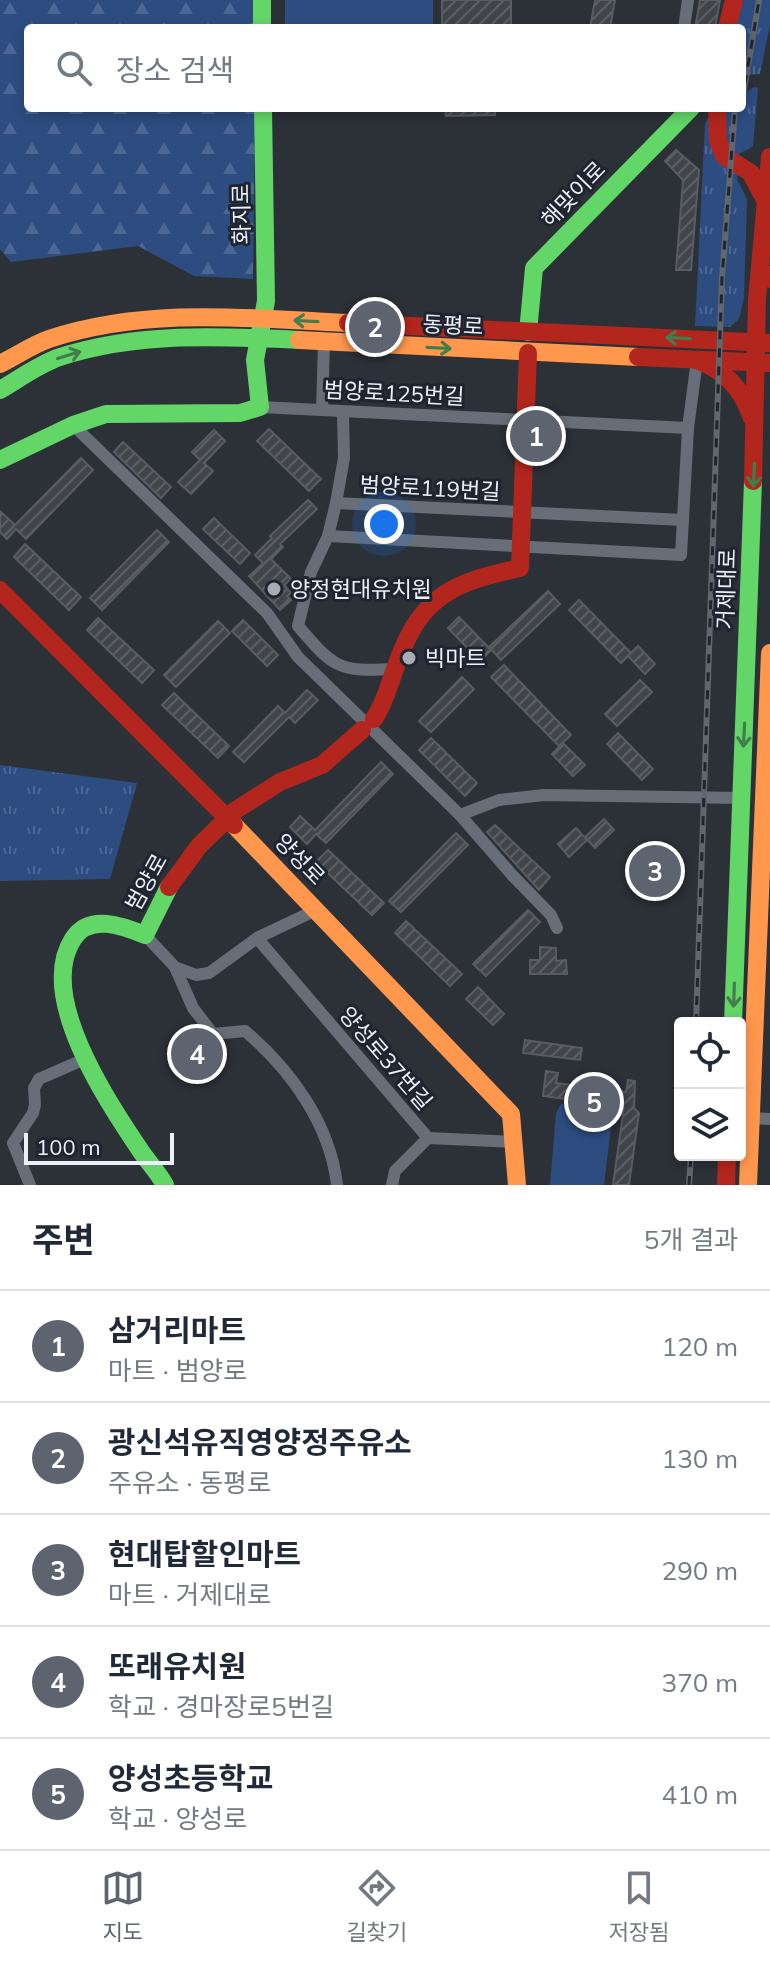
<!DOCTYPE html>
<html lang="ko">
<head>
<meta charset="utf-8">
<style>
	body { margin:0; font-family:Mulish,"Noto Sans KR",sans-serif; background:#f2f2f3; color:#1f2937 }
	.controls { position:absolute; right:24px; bottom:24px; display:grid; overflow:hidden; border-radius:8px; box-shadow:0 4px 12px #0003 }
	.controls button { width:72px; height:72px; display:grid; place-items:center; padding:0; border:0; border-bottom:2px solid #e0e1e3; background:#fff; color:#1f2937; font:40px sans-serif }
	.scale { position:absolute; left:24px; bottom:20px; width:150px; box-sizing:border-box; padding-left:8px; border:4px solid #ebeff7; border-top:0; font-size:22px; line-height:28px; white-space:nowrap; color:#ebeff7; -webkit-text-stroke:6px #1f2530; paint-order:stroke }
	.you { position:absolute; left:384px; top:524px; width:28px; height:28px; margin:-20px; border:6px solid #fff; border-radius:50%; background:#1a73e8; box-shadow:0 0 0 12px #1a73e833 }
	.badge { display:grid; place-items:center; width:52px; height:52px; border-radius:50%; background:#5d646f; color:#fff; font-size:26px; font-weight:700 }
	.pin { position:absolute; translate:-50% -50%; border:4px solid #fff; box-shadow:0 2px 8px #0006 }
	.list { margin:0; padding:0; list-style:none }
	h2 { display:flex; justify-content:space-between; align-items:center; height:104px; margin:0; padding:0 32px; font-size:34px }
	h2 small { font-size:26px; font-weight:400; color:#747a83 }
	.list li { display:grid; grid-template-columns:52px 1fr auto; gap:24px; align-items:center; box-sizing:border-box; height:112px; padding:0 32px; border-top:2px solid #e0e1e3 }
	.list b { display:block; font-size:30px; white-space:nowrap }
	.list p { margin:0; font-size:26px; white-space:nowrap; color:#747a83 }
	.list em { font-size:26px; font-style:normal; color:#747a83 }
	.icon { flex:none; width:44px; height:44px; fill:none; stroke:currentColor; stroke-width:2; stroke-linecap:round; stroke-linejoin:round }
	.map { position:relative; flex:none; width:770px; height:1185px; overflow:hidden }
	.search { position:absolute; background:#fff; box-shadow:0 4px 12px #0003; left:24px; right:24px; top:24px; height:88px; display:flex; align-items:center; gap:20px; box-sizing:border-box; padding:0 28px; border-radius:8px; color:#747a83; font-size:30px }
	.sheet { height:664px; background:#fff }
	nav { display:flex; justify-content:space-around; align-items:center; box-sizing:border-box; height:112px; border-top:2px solid #e0e1e3; background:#fff; font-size:22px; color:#747a83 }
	nav a { display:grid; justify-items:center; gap:4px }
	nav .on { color:#5d646f }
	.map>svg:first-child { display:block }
	.green { fill:#2d4d81 }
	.forest { fill:url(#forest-firs) }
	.park { fill:url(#park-tufts) }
	.building { fill:url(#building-hatch); stroke:#595c62; stroke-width:2 }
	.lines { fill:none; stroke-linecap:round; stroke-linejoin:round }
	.street { stroke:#686e78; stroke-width:12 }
	.fast { stroke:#63d668; stroke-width:18 }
	.slow { stroke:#ff974d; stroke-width:18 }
	.jam { stroke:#b3261e; stroke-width:18 }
	.rail-casing { stroke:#62666d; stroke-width:6 }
	.rail { stroke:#1f2530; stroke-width:3; stroke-dasharray:9; stroke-linecap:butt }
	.oneway { stroke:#417e4c }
	.poi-dot { fill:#a8acb4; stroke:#1f2530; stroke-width:3 }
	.labels { text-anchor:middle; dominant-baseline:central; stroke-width:6; stroke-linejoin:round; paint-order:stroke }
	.street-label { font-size:22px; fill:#ebeff7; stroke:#1f2530 }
	.poi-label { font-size:22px; fill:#ebeff7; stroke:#1f2530; text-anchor:start }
</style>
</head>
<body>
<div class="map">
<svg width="770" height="1185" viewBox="0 0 770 1185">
	<defs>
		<pattern id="forest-firs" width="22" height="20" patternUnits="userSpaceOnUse" patternTransform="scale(2)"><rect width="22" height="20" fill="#2d4d81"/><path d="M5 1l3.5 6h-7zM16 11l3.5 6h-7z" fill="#4c6794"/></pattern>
		<pattern id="park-tufts" width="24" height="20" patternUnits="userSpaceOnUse" patternTransform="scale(2)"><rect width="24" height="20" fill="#2d4d81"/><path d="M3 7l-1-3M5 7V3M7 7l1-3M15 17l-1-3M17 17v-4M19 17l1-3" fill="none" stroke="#4c6794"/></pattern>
		<pattern id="building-hatch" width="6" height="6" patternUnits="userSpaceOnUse" patternTransform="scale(2)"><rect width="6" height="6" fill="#41454a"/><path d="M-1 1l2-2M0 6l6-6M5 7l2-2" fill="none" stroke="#5d6065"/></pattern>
	</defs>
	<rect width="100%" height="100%" fill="#2c3037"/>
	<g class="green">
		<rect x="285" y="0" width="148" height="28"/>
		<path d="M561,1104L613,1110L604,1185H550L556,1113Z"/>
	</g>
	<path class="forest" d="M0,0H256L255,28H28V108H255L253,279L194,276L138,246L11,262L0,249Z"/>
	<g class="park">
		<path d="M740,0H770V25L760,74L742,76V28H732Z"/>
		<path d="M754,87L758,88L753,146L739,154L737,179L747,199L744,298L739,319L730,327L695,326L705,124C713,107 725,108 742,108V95Z"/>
		<path d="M0,765L137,783L110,879L0,881Z"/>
	</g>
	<g class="building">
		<rect x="442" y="0" width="69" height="28"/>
		<path d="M595,0H615L610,28H590Z"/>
		<path d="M700,0H720L715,28H695Z"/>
		<path d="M445,108H495V115L446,116Z"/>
		<path d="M676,150L699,170L691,270H676L683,180L665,161Z"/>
		<path d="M269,429L321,479L309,491L257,441Z"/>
		<path d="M214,430L225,441L204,463L213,471L191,494L178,482L200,460L192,452Z"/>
		<path d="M123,442L171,487L161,498L114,452Z"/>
		<path d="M81,458L93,470L26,539L16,529L7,539L0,532V511L15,525Z"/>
		<path d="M308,500L317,509L280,544L283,547L271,559L291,579L284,585L291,593L287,596L291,600L280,610L249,576L263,563L255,555L272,538L270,536Z"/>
		<path d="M214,518L250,553L240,564L203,529Z"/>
		<path d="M157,530L169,542L102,610L90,598Z"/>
		<path d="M25,544L81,597L69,610L14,557Z"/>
		<path d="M548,591L560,604L501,660L489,647Z"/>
		<path d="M579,600L631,653L638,646L655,664L645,674L628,656L621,663L569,610Z"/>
		<path d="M459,617L491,650L480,661L448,628Z"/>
		<path d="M98,618L154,670L142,683L87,630Z"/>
		<path d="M243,620L278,655L267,666L232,631Z"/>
		<path d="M218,621L230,633L176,687L164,675Z"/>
		<path d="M504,665L571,735L559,746L491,677Z"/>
		<path d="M462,677L474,689L431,732L419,721Z"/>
		<path d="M640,680L652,692L617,726L605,714Z"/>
		<path d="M307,690L318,700L295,723L289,717L244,762L233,752L278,706L285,713Z"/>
		<path d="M174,693L229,746L218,758L162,705Z"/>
		<path d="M618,733L653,769L642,780L607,744Z"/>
		<path d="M431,738L477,783L465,796L419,750Z"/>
		<path d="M563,743L585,765L573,776L552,754Z"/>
		<path d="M381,762L393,774L326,843L316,834L307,844L290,827L300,816L315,830Z"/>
		<path d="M604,819L614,830L595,848L585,837Z"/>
		<path d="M495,825L550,877L539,890L487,832Z"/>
		<path d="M576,828L587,840L569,857L558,844Z"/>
		<path d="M456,833L468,845L401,912L389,901Z"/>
		<path d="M328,850L384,903L372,915L316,862Z"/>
		<path d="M528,910L540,922L486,976L473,964Z"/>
		<path d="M406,921L462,974L450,986L395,933Z"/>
		<path d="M540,947L556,948V961L566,960L567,974H530V960H540Z"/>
		<path d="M478,987L504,1014L493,1025L466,999Z"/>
		<path d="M525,1040L582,1048L580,1060L523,1053Z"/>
		<path d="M546,1071L558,1073L556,1083L626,1092L628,1080L635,1081L634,1108L639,1113L629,1185H613L624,1107L543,1096Z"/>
	</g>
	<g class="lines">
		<g class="street">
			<path d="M684,28L688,0"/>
			<path d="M260,407L688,428"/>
			<path d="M322,410L324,343"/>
			<path d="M343,413L344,458L336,503L328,536L311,572L298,626C334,668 338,672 394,669"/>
			<path d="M73,425L267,613L298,657L460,815L499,800L544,795L741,798"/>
			<path d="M336,503L683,520"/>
			<path d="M328,536L681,555L688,428L697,360"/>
			<path d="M460,815L513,876L551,915L557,928"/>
			<path d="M145,935L175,967L196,975L209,973L257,938L316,910"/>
			<path d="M257,938L428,1138L514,1142"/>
			<path d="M175,967L193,1008L213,1034L245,1031C291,1070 330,1124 337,1185"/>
			<path d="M752,1118L770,1119"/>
			<path d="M30,1185L13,1143L33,1113L35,1105L34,1088L39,1079L87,1058"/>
			<path d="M392,1185L395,1171L428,1138"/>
		</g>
		<g class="fast">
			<path d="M262,0V28"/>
			<path d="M528,332L534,268L691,108"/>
			<path d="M0,390C19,379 39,364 60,357C137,332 219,336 299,340"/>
			<path d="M0,460L73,425L106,414L240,413L260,407L255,360L266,301L263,108"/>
			<path d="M733,1023L753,481"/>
			<path d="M165,1185C158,1172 148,1162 140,1150C108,1102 36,996 73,939C89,913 123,926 145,935L169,887"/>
		</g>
		<g class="slow">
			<path d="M299,340L638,357"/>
			<path d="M0,364C16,356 32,345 49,339C146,307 248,318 348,323"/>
			<path d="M234,825L511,1114L517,1185"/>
			<path d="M748,1185L770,653"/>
		</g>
		<g class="jam">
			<path d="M727,28L734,0"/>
			<path d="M717,108L718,141L724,156L751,173L766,202"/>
			<path d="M770,275V279"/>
			<path d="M348,323L770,343"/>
			<path d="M638,357L770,363"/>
			<path d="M697,360C726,371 742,389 752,418"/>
			<path d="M753,481L757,299L770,157"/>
			<path d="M0,590L234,825"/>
			<path d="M374,719C386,701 390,681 398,661C421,595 455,582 520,568L528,353"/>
			<path d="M169,887L199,846L236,810L280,782L322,765L362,730"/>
			<path d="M726,1185L727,1155"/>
		</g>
		<g class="rail-casing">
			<g id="rail">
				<path d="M742,102L759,0"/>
				<path d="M696,1023L722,278L735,108"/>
				<path d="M689,1185L691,1155"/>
			</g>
		</g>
		<use href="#rail" class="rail"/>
	</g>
	<defs><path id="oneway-shaft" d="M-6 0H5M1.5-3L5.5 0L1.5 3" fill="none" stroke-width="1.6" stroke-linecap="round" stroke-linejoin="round" transform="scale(2)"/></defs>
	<g class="oneway">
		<use href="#oneway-shaft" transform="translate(306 321) rotate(-177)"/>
		<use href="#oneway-shaft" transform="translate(678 338) rotate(-177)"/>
		<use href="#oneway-shaft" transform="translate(439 348) rotate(3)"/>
		<use href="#oneway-shaft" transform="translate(69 355) rotate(-17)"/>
		<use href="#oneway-shaft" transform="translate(754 475) rotate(92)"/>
		<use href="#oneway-shaft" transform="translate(744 735) rotate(93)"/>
		<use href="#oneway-shaft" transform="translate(734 995) rotate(92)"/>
	</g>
	<g class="poi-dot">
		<circle cx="274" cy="589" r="8"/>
		<circle cx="409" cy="658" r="8"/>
	</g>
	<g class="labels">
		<g class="street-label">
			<text transform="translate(573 194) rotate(-46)">해맞이로</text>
			<text transform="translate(241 214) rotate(-91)">화지로</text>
			<text transform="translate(453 325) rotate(3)">동평로</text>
			<text transform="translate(394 393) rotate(3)">범양로125번길</text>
			<text transform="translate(430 488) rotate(3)">범양로119번길</text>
			<text transform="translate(726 589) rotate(-88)">거제대로</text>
			<text transform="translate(300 859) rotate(46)">양성로</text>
			<text transform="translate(146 882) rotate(-61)">범양로</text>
			<text transform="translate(386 1058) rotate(49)">양성로37번길</text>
		</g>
		<g class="poi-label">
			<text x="290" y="589">양정현대유치원</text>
			<text x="425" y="658">빅마트</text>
		</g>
	</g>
</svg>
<div class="controls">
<button><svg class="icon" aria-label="locate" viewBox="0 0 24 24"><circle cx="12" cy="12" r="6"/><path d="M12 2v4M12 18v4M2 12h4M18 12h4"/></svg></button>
<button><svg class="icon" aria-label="layers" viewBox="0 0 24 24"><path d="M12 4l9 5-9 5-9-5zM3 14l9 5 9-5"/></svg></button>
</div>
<div class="scale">100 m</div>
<div class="you"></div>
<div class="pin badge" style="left:536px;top:436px">1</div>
<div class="pin badge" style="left:375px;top:327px">2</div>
<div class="pin badge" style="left:655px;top:871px">3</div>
<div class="pin badge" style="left:197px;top:1054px">4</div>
<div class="pin badge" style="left:594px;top:1102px">5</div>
<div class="search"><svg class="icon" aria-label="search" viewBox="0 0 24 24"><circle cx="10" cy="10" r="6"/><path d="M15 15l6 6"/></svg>장소 검색</div>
</div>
<section class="sheet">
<h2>주변<small>5개 결과</small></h2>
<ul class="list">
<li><span class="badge">1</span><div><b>삼거리마트</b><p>마트 · 범양로</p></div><em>120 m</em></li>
<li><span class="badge">2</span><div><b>광신석유직영양정주유소</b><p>주유소 · 동평로</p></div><em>130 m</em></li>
<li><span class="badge">3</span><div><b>현대탑할인마트</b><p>마트 · 거제대로</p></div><em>290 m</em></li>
<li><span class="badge">4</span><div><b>또래유치원</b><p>학교 · 경마장로5번길</p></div><em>370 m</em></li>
<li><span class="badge">5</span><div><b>양성초등학교</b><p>학교 · 양성로</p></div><em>410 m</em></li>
</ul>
</section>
<nav>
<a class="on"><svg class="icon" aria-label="map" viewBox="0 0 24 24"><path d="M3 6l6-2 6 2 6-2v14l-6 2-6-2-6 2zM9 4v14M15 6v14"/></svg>지도</a>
<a><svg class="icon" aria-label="directions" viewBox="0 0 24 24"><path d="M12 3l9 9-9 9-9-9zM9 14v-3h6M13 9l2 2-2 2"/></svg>길찾기</a>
<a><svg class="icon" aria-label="saved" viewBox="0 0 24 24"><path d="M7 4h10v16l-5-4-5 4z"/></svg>저장됨</a>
</nav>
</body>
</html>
